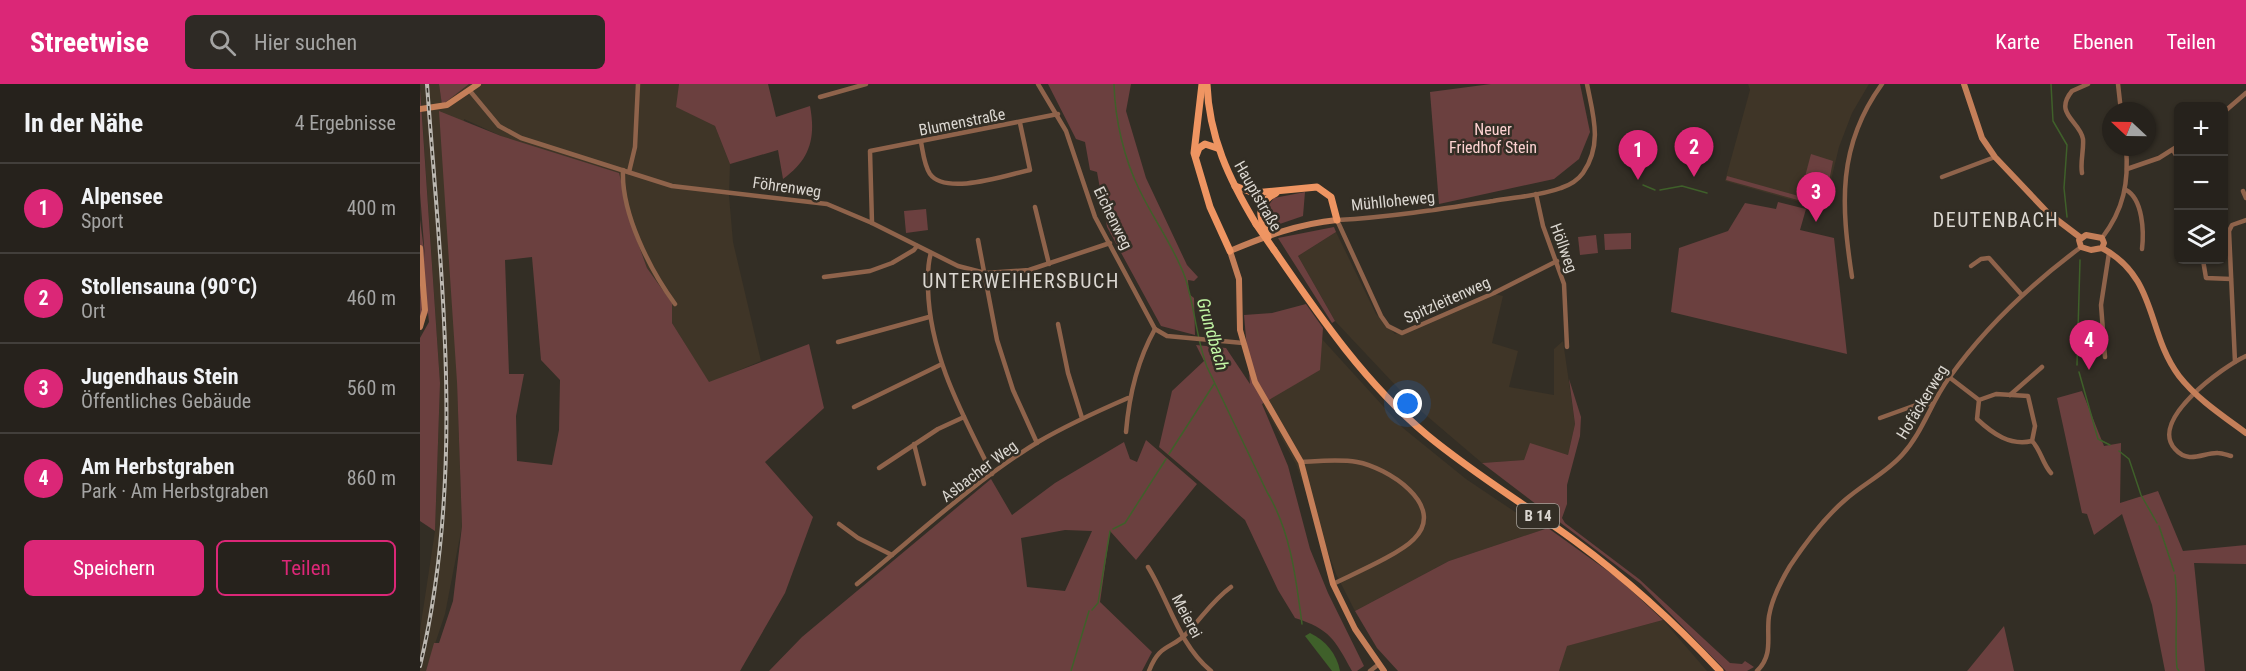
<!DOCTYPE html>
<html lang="de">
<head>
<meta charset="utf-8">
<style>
	body { margin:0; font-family:"Roboto Condensed",sans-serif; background:#2e2a25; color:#f1f3f6 }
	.controls { position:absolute; right:18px; top:18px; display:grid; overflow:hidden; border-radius:9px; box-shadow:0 2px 4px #0004 }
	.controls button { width:54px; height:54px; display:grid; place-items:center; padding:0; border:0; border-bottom:2px solid #423f3b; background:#26221c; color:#f1f3f6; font:30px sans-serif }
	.compass { position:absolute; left:1682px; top:18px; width:54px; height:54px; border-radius:50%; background:#26221c; box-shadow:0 2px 4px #0004; rotate:292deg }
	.you { position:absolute; left:988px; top:320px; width:21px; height:21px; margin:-15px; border:4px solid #fff; border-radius:50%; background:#1a73e8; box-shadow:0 0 0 9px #1a73e833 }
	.badge { display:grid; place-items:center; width:39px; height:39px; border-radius:50%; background:#db2777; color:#fff; font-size:20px; font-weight:700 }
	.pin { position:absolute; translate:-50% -50px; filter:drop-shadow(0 2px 3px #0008) }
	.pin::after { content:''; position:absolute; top:32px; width:21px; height:18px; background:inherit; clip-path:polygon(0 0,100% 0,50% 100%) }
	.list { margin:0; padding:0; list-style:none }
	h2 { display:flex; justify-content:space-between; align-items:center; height:78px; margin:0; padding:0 24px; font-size:26px }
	h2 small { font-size:20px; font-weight:400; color:#a4a4a3 }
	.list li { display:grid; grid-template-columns:39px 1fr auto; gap:18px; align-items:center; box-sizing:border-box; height:90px; padding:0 24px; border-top:2px solid #423f3b }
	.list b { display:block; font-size:22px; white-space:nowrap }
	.list p { margin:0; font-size:20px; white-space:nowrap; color:#a4a4a3 }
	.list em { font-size:20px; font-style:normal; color:#a4a4a3 }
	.actions { display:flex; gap:12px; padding:18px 24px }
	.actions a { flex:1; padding:14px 0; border:2px solid #db2777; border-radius:9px; text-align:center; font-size:21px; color:#db2777 }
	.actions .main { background:#db2777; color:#fff }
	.icon { flex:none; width:33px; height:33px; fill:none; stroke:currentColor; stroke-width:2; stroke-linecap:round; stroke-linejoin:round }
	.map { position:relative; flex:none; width:1826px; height:587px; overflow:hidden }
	header { display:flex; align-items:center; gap:36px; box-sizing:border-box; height:84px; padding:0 30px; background:#db2777; color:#fff }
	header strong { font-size:28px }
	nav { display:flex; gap:33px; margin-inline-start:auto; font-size:21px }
	.search { width:420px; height:54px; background:#2e2a25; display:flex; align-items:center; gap:15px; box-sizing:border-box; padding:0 21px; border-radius:9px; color:#a4a4a3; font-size:22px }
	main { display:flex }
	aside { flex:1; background:#26221c }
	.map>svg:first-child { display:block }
	.built { fill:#3f3527 }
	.green { fill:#6b403f; fill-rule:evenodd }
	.water { fill:#3f602a }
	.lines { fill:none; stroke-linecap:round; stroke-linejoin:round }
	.stream { stroke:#3f602a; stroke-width:1.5 }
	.street { stroke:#8f634b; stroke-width:4.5 }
	.secondary { stroke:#c57f59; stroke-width:6 }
	.primary { stroke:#ef9562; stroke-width:7 }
	.rail-casing { stroke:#bcb8b1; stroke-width:4 }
	.rail { stroke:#332e25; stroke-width:1.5; stroke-dasharray:4.5; stroke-linecap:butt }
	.primary-bridge { stroke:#ef9562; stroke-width:7 }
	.labels { text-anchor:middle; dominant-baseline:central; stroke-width:5; stroke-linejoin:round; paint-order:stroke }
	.shield { fill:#332e25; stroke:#a9a49d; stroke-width:1.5 }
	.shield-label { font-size:15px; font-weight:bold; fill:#dbd7d1 }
	.street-label { font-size:16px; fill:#dbd7d1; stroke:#332e25 }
	.park-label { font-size:16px; fill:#fdd2d1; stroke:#332e25 }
	.water-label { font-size:18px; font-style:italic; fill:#c1f5a4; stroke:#332e25 }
	.quarter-label { font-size:20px; letter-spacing:1.5px; fill:#dbd7d1; stroke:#332e25 }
</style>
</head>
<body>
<header>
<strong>Streetwise</strong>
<div class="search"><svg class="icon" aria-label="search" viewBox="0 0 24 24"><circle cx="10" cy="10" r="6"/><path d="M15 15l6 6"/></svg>Hier suchen</div>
<nav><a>Karte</a><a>Ebenen</a><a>Teilen</a></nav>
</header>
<main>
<aside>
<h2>In der Nähe<small>4 Ergebnisse</small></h2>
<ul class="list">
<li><span class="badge">1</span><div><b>Alpensee</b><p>Sport</p></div><em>400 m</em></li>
<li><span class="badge">2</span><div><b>Stollensauna (90°C)</b><p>Ort</p></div><em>460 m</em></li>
<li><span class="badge">3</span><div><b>Jugendhaus Stein</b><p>Öffentliches Gebäude</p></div><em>560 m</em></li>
<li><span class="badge">4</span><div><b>Am Herbstgraben</b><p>Park · Am Herbstgraben</p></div><em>860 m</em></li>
</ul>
<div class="actions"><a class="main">Speichern</a><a>Teilen</a></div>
</aside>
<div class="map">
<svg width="1826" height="587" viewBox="0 0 1826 587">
	<rect width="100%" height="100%" fill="#332e25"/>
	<g class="built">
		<path d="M0,0H19L22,20L49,0H259L257,23L295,42L310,80L309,112L313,158L341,277L289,299L252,239V219L227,184L214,148L81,52L44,35L37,298L42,442L25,530L6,587H0V546L15,447L20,299Z"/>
		<path d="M1328,0H1449L1432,29L1419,63L1404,125L1305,97L1330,6Z"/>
		<path d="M916,148L956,230L975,250L1074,210L1083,212L1072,259L1098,267L1089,303L1134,311V265L1143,257L1155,340L1148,371L1110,360L1104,376L1062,379L994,321L915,237L878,172Z"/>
		<path d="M902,255L983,344L1046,395L1122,446L1029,477L935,527L916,490L876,380L842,319L899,286Z"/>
		<path d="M1243,536L1287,587H1139L1146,562Z"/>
	</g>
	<g class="green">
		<path d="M19,0H49L22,21Z"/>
		<path d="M259,0H348L356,33L390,22C396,54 390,76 363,95L358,66L310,80L295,42L256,23Z"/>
		<path d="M628,0H711L706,27L726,94L767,181L778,193L774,197L768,196L769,210L774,214L775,251L741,242L687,143L677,88L670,86L665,58L656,55Z"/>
		<path d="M1071,0H1160L1170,48L1159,75L1134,95L1019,120L1010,8Z"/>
		<path d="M0,4L20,299L15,447L0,437V254L9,238L8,229L0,244V136L5,174L0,109Z"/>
		<path d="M19,27L81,52L199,89L214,148L227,184L252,219V239L289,298L389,260L404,324L345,378L393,433L365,509L320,587H6L14,559H19L33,517L42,442L37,298ZM112,173L121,276L140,296L139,346L132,381L97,377L96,332L104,290H89L85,176Z"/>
		<path d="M1391,70L1413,77L1405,118L1386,112L1389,102L1383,100Z"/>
		<path d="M1307,92L1404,119L1403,123L1306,96Z"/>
		<path d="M885,108L883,132L851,143L845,126L854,114Z"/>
		<path d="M1358,118L1386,125L1380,146L1414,154L1427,270L1251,228L1259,164L1308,147L1325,119L1356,125Z"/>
		<path d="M506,125L508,146L486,149L484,127Z"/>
		<path d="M914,143L916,148L878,172L915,237L912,239L858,154Z"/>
		<path d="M1211,149V165L1185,166L1184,150Z"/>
		<path d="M1176,151L1178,169L1160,171L1158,153Z"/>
		<path d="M886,220L903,244L900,286L842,320L868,382L890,465L908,509L944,582L937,587H932C915,556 910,545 875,534L858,506L825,436L739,363L752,307L784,277L776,261L806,264L830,300L824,231L852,229Z"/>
		<path d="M1149,295L1161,333L1160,352L1147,401V420L1142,434L1145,439L1219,495L1310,579L1322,580L1325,577L1334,583L1327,587H1306L1221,500L1062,379L1104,376L1110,359L1148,371L1155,340Z"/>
		<path d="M1662,307L1684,362L1701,359L1700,419L1738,407L1763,467L1826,461V480L1774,479L1785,587H1745L1732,521L1702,430L1674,451L1667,430L1662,429L1637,314Z"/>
		<path d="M726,356L777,400L716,476L690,447L680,518L732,568L722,587H349L382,553L571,395L592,431L635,399L704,358L710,375L717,378ZM645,446L672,447L645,507L607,503L601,454Z"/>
		<path d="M1128,444L1199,495L1243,536L1147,562L1139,587H978L957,564L935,527L1029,477Z"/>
		<path d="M1584,542L1594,587H1547L1548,586Z"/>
	</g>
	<path class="water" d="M890,549C905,556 917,570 920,587H912L885,552Z"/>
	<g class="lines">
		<g class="stream">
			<path d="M694,0C695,36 704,75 720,107C734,136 754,163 765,193C775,223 776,254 787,283L847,408C871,448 876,495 882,540"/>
			<path d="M1631,0L1633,37L1647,61L1644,104L1647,133"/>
			<path d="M1223,101L1235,106"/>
			<path d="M1240,106L1262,102L1287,109"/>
			<path d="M1657,281L1660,176"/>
			<path d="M1659,288L1678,355L1690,361"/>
			<path d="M1699,367L1709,375L1721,411L1737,439"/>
			<path d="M749,370L794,300"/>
			<path d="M1739,442L1754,487"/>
			<path d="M693,445L705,439L746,375"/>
			<path d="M1755,491C1759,523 1754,553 1757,584L1759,587"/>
			<path d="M672,526L678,519L690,447"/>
			<path d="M651,587L669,527"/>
		</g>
		<g class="street">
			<path d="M618,0L646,47L675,133L735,245"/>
			<path d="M1698,0L1701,27"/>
			<path d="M50,7L79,42L101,54L252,102L407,120L452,139L538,182L565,189L609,186L690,159"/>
			<path d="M400,13L446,0"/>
			<path d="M1804,28L1826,9"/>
			<path d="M501,58C503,68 504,81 510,90C526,112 586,91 610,86L600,39"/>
			<path d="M1753,66L1758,75"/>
			<path d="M1707,85L1739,74L1758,62"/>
			<path d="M203,86C201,129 230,186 255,220"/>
			<path d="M209,88L215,63L218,0"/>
			<path d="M1662,89C1660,78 1664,66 1663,55C1660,37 1633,30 1652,7L1668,0"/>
			<path d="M1522,93L1575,73"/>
			<path d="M1706,106C1723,115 1724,148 1722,165"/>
			<path d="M1823,107L1826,114"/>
			<path d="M1116,110L1123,142L1144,200L1147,263"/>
			<path d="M615,123L629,180"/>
			<path d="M452,139L450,67L638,30"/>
			<path d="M1682,154C1704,125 1709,98 1706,63"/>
			<path d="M558,156L577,256L593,306L617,359"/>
			<path d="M511,169C507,181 508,192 508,205C510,273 543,331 572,390"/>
			<path d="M1783,176L1786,194L1811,195"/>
			<path d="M1137,177L1074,209L982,249L968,242L961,232L917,136C970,133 1021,125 1073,117C1095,113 1120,112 1141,104C1150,101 1158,96 1163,89C1183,60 1173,31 1167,0"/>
			<path d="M1551,182L1561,175L1569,174L1601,210"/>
			<path d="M404,193L450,187L472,179L494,166L497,162"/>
			<path d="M1432,193C1421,121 1417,62 1462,0"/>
			<path d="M638,240L648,289L662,334"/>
			<path d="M735,245L747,252L823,259"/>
			<path d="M418,258L509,233"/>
			<path d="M1685,273L1681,221L1689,169"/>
			<path d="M1815,278L1809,147L1812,141L1826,136"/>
			<path d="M1529,293L1559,316"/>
			<path d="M1576,310L1608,312L1615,342L1612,357C1590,362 1573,350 1557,335L1559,316Z"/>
			<path d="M1590,311L1622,283"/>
			<path d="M434,323L520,281"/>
			<path d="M1460,334L1496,321L1512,320"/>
			<path d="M706,348C709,312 717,277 735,245"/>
			<path d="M1612,357C1621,366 1622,379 1631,389"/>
			<path d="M494,360L504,400"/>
			<path d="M1811,372C1807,371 1802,369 1798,369C1784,368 1769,381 1755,365C1728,336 1804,282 1826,272"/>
			<path d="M881,378C900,377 919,375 937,378C966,383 1028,421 994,455C980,470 933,490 913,500"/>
			<path d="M459,384L518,345L544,333"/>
			<path d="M419,440L438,454L472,471"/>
			<path d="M728,483C749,517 759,561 791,587"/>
			<path d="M437,500C496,452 553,398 618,358C647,341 678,327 708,314"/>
			<path d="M729,587C740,558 752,566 768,548C783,532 793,516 811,503"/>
			<path d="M950,587L959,580"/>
			<path d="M1337,587C1354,571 1346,552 1349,532C1352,514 1361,497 1370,482C1386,458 1403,435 1425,416C1443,400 1466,389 1482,371C1503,348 1511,318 1529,294C1566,242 1610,201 1661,163"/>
		</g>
		<g class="secondary">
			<path d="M1544,0L1562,54L1575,73L1628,129L1661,154"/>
			<path d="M0,25L27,21L58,0"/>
			<path d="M917,136C878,140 846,152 810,167L819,195L820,246L835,298L881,378L913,500L935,545L964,587"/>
			<path d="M1666,151L1682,154L1684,159L1682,164L1671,166L1661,163L1659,156Z"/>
			<path d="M0,164L5,226L0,243"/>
			<path d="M1682,164C1738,194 1726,248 1759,292C1777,315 1803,332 1826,349"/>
		</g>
		<g class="primary">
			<path d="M782,0L774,69L790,123L810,167"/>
			<path d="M787,0C789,53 809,95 836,140"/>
			<path d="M776,72L779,64L785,60L797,64"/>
			<path d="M815,102L834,109L897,103L911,113L917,136"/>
			<path d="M842,137C838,123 844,115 856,109"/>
			<path d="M854,166C900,233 945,299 1007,351C1054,390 1106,421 1155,457C1208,496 1255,539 1300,587"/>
		</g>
		<g class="rail-casing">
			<path id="rail" d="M0,582C46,389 21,194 7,0"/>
		</g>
		<use href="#rail" class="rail"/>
		<g class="primary-bridge">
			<path d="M842,137L848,153"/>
			<path d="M836,140L854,166"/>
		</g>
	</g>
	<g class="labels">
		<rect class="shield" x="1097" y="420" width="42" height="24" rx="4.5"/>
		<g class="shield-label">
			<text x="1118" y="432">B 14</text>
		</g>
		<g class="street-label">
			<text transform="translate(542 38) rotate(-11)">Blumenstraße</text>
			<text transform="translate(367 103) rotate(8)">Föhrenweg</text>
			<text transform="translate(838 112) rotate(60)">Hauptstraße</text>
			<text transform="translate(973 117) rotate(-6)">Mühlloheweg</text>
			<text transform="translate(693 134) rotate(64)">Eichenweg</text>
			<text transform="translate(1144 164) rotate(70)">Höllweg</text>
			<text transform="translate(1027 216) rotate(-24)">Spitzleitenweg</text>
			<text transform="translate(1502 318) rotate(-59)">Hofäckerweg</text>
			<text transform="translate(559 387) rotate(-37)">Asbacher Weg</text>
			<text transform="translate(767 532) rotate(62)">Meierei</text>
		</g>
		<g class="park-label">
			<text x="1073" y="45">Neuer<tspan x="1073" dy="18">Friedhof Stein</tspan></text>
		</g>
		<g class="water-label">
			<text transform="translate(793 250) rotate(74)">Grundbach</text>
		</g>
		<g class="quarter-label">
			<text x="1576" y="136">DEUTENBACH</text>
			<text x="601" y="197">UNTERWEIHERSBUCH</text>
		</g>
	</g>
</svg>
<div class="controls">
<button>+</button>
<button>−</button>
<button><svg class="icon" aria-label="layers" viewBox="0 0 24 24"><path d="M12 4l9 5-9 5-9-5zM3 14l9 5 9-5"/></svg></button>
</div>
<svg class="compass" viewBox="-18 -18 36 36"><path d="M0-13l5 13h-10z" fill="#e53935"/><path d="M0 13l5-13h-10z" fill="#a4a4a3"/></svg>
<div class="you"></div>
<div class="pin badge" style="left:1218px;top:96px">1</div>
<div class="pin badge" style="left:1274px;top:93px">2</div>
<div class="pin badge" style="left:1396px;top:138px">3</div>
<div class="pin badge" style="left:1669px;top:286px">4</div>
</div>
</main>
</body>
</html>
